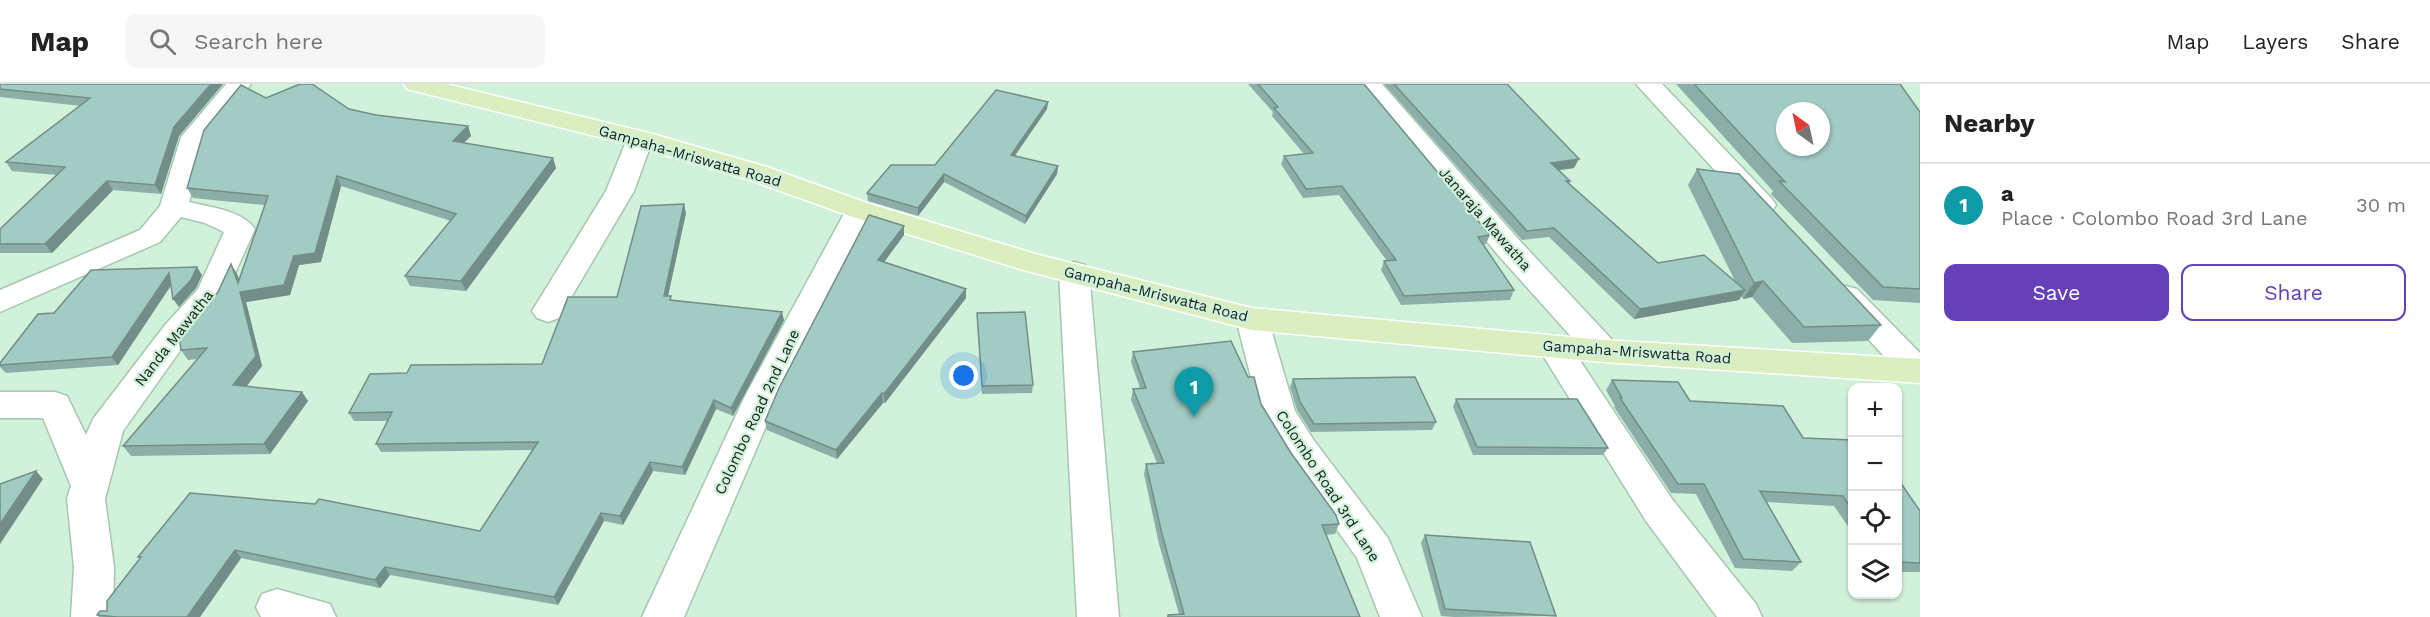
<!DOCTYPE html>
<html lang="en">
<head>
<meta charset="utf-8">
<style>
	body { margin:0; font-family:"Work Sans",sans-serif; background:#f6f6f6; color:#222 }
	.controls { position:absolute; right:18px; bottom:18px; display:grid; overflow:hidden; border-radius:12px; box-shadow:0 2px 4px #0004 }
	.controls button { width:54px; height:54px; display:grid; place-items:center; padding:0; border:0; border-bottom:2px solid #e0e0e0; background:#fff; color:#222; font:30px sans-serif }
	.compass { position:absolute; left:1776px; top:18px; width:54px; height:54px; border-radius:50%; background:#fff; box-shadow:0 2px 4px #0004; rotate:327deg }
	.you { position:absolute; left:964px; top:292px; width:21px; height:21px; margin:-15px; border:4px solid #fff; border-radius:50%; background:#1a73e8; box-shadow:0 0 0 9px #1a73e833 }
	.badge { display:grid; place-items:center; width:39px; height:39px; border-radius:50%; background:#6540b8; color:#fff; font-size:20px; font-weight:700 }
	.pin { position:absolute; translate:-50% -50px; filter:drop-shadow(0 2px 3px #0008) }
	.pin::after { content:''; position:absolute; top:32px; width:21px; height:18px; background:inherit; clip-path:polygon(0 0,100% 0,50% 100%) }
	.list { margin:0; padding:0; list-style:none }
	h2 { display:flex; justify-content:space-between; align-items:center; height:78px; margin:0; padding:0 24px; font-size:26px }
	h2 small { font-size:20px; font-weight:400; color:#767676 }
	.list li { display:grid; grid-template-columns:39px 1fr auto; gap:18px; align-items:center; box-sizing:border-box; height:84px; padding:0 24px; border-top:2px solid #e0e0e0 }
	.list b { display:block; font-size:22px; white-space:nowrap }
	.list p { margin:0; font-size:20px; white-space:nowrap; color:#767676 }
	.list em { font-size:20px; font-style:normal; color:#767676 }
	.actions { display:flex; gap:12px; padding:18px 24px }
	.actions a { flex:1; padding:14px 0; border:2px solid #6540b8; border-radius:12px; text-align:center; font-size:21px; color:#6540b8 }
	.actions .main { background:#6540b8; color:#fff }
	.icon { flex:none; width:33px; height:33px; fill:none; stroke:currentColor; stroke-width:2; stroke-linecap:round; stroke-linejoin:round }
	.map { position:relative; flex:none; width:1920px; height:533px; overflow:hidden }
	header { display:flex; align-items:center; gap:36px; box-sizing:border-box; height:84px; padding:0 30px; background:#fff; border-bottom:2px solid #e0e0e0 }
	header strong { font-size:28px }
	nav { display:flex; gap:33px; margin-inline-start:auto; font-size:21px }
	.search { width:420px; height:54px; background:#f6f6f6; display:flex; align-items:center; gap:15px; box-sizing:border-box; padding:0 21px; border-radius:12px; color:#767676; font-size:22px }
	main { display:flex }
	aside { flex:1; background:#fff }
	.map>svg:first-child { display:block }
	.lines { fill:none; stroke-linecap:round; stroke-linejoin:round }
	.street-casing { stroke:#a7c6b0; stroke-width:3 }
	.primary-casing { stroke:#fff; stroke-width:3 }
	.street { fill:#fff; fill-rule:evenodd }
	.primary { fill:#daeebf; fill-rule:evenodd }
	.wall { fill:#8bafa8 }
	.shaded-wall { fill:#718e88 }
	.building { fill:#a2cbc3; stroke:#718e88; stroke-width:1.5; fill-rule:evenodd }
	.labels { text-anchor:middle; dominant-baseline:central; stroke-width:4.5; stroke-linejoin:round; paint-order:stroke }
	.street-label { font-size:15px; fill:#152119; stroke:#d0f1da }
</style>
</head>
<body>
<header>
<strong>Map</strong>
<div class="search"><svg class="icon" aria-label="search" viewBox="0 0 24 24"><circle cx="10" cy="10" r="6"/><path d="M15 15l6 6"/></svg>Search here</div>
<nav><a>Map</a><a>Layers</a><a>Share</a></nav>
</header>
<main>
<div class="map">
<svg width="1920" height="533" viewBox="0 0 1920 533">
	<rect width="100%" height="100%" fill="#d0f1da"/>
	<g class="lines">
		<g class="street-casing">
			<g id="street">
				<path d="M226,0H251L207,54L189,118C209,123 242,126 255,145L223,216L187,257L123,347L105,415L114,483L113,533H71L74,483L67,415L71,402L43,334H0V308H55L67,312L86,351L93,335L165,241L198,205L224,148L205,139L181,133L160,158L0,228V206L140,146L160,122L181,53Z"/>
				<path d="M1357,0H1382L1520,157L1615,259L1620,267L1615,275L1603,278L1591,275L1498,171Z"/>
				<path d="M1636,0H1662L1772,115L1776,121L1772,127L1762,129L1752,127Z"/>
				<path d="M640,47L649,49L653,55L634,107L559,234L548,238L537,234L532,227L606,107L627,55L631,49Z"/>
				<path d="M860,117L870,120L874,126L779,312L684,533H642L745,312L846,126L850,120Z"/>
				<path d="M1074,178L1085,181L1089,188L1119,533H1077L1059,188L1063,181Z"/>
				<path d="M1846,202L1857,205L1920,269V298L1905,295L1835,219L1830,212L1835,205Z"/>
				<path d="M1252,224L1263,227L1268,235L1295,327L1315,358L1388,454L1422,533H1380L1357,474L1289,378L1260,329L1236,235L1241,227Z"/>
				<path d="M1553,251L1565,254L1672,415L1756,520L1762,533H1717L1646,437L1537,262L1541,254Z"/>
				<path d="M277,505L330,520L336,533H261L256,523L262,510Z"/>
			</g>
		</g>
		<g class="primary-casing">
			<path id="primary" d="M404,0H446L649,49L767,83L870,120L1039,171L1252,224L1603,256L1920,275V299L1603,278L1252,246L1020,185L850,132L747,95L631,61L407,5Z"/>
		</g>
		<use href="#street" class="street"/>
		<use href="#primary" class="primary"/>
	</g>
	<g class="wall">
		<path d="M0,0H223L179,52L161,110L113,106L52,169H0V145L57,91L12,87L6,78L81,22L0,13Z"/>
		<path d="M1248,0H1364L1490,151L1486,160L1483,161L1514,206L1510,216L1401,221L1381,186L1384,177H1387L1339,111L1303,114L1281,80L1284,72L1304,70L1272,32L1273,28Z"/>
		<path d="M1384,0H1507L1574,84L1559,86L1570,97L1569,100L1658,179L1735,197L1688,101L1697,85L1881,241L1868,257L1792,259L1752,213L1743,215L1741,212L1739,216L1634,235L1549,153L1522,156Z"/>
		<path d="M1676,0H1900L1920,28V219L1873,216L1771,110L1773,107Z"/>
		<path d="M266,14L349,25L376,31L468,42L471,52L464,59L556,84L466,207L410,202L405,192L451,137L341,102L321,178L299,181L290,211L246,218L262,282L246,302L308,317L270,370L131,372L123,362L198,275L188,276L181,266L218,208L231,180L237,190L239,195L265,121L193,114L187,104Z"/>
		<path d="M1048,18L1047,25L1015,72L1058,82L1057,90L1025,140L944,98L918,132L868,117L867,109L935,81Z"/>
		<path d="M686,129L668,212L672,216L784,236L733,332L716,325L685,391L653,387L623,441L604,437L558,521L390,491L380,504L241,474L200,533H99L97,531L107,527L140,475L138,473L480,447L532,366L381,368L376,360L388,337H354L349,329L407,289L542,280L617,213Z"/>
		<path d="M904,142V151L884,178L966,214L885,319H883L837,375L767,346L765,337Z"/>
		<path d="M202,191L196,204L179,223L171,201L118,281L6,289L0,283V279L54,229Z"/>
		<path d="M977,229L1033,301L1032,309L982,310Z"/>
		<path d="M1133,268L1248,293L1261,320L1291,369L1339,440L1335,450L1326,451L1360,533H1167L1168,531L1179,530L1159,460L1144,390L1146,380L1157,379L1131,316L1133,305L1140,304L1131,278Z"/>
		<path d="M1293,295L1436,338L1432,346L1311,348L1297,326L1290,303Z"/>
		<path d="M1612,296L1690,317L1803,354L1852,356V448L1834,422L1766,418L1801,478L1792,487L1735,484L1696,410L1671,409L1614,323L1615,322L1606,306Z"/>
		<path d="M1456,315L1608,364L1603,371H1473L1453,323Z"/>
		<path d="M1898,395L1920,427V488H1898Z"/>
		<path d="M1425,451L1556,532L1454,533L1441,532L1421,459Z"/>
	</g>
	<g class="shaded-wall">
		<path d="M211,0H223L179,52L161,110L155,101L174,43Z"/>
		<path d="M1048,18L1047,25L1010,78L1011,71Z"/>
		<path d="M468,42L471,52L456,66L453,57Z"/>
		<path d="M553,74L556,84L466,207L461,197Z"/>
		<path d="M1579,75L1574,84L1547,88L1551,79Z"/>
		<path d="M1058,82L1057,90L1025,140L1026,132Z"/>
		<path d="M944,90V98L918,132V124Z"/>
		<path d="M337,92L341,102L321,178L299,181L290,211L246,218L262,282L240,311L233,301L238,199L231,180L237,190L243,207L294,172Z"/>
		<path d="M107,97L113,106L52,169L45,160Z"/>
		<path d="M684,120L686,129L666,221L664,212Z"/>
		<path d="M904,142V151L879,185L878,176Z"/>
		<path d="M197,183L202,191L196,204L179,223L173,215Z"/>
		<path d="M169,189L174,197L118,281L112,273Z"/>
		<path d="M1763,197L1752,213L1743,215L1754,199Z"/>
		<path d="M966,205V214L885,319L884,310Z"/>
		<path d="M1745,206L1739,216L1634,235L1640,225Z"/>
		<path d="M782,228L784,236L733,332L731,324Z"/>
		<path d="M302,308L308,317L270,370L264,360Z"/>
		<path d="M882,309L883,319L837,375L836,366Z"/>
		<path d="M714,316L716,325L685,391L682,383Z"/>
		<path d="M650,378L653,387L623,441L620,432Z"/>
		<path d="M36,387L43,395L0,460V440Z"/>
		<path d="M601,429L604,437L558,521L554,513Z"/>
		<path d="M235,466L241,474L200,533H187Z"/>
		<path d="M385,483L390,491L380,504L375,496Z"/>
	</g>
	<g class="building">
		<path d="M0,0H211L174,43L155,101L107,97L45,160H0V145L65,83L6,78L90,14L0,5Z"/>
		<path d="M300,0H312L349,25L376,31L468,42L453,57L553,74L461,197L405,192L456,130L337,92L315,169L294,172L284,201L240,208L256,272L233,301L302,308L264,360L123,362L207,264L181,266L179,253L218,208L231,180L238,199L268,112L187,104L204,46L241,1L266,14Z"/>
		<path d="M1258,0H1364L1490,151L1478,153L1514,206L1404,212L1384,177L1396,176L1342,102L1306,105L1284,72L1313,69L1274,24L1278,23Z"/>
		<path d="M1394,0H1507L1579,75L1551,79L1570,97H1566L1658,179L1704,171L1745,206L1640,225L1554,144L1527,147Z"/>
		<path d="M1694,0H1900L1920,28V205L1883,203L1779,97L1785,98ZM1785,27H1821V63H1785Z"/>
		<path d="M996,6L1048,18L1011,71L1058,82L1026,132L944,90L918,124L867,109L891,81H935Z"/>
		<path d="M1697,85L1739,90L1881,241L1804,243L1763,197L1754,199Z"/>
		<path d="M684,120L664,212H671L670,216L782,228L731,324L714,316L682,383L650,378L620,432L601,429L554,513L385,483L375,496L235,466L187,533H117L97,531L100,527H107V517L141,473H138L190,409L315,420L319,415L480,447L538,358L376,360L392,328L349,329L370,290L407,289L411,281L542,280L568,213H617L641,122Z"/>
		<path d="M869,131L904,142L878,176L966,205L884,310L882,309L836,366L765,337L779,304Z"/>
		<path d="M197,183L191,196L173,215L169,189L112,273L0,281V279L38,230L54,229L91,186Z"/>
		<path d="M1025,228L1033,301L982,302L977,229Z"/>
		<path d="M1231,257L1248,293H1254L1261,320L1291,369L1336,431L1339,440L1322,441L1360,533H1168V531L1184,530L1162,450L1146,380L1164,379L1133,305L1146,304L1133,268Z"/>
		<path d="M1415,293L1436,338L1314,340L1300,318L1293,295Z"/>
		<path d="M1612,296L1678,298L1690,317L1783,322L1803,354L1852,356V426L1843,412L1760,407L1801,478L1743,475L1704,400H1678L1620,314H1622Z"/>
		<path d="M1456,315H1577L1608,364L1477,363Z"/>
		<path d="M36,387L0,440V400Z"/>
		<path d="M1898,395L1920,427V479L1898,478Z"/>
		<path d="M1425,451L1530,458L1556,532L1445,525Z"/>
	</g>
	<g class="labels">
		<g class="street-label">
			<text transform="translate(690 72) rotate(16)">Gampaha-Mriswatta Road</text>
			<text transform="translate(1485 135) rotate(49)">Janaraja Mawatha</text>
			<text transform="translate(1156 210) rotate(14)">Gampaha-Mriswatta Road</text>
			<text transform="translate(174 254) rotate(-52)">Nanda Mawatha</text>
			<text transform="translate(1637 268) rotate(4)">Gampaha-Mriswatta Road</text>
			<text transform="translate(757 328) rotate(-65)">Colombo Road 2nd Lane</text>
			<text transform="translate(1328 402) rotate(57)">Colombo Road 3rd Lane</text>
		</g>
	</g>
</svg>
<div class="controls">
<button>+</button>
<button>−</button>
<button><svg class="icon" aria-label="locate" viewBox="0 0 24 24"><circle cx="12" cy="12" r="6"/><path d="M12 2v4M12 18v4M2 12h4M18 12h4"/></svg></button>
<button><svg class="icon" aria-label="layers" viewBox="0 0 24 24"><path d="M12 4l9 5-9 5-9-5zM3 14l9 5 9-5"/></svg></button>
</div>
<svg class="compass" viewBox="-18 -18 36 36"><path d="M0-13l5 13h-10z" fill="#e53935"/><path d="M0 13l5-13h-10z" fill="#767676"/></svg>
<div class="you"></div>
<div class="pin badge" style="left:1194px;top:333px;background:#0f9aa8">1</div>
</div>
<aside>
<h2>Nearby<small></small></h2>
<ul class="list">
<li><span class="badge" style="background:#0f9aa8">1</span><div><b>a</b><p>Place · Colombo Road 3rd Lane</p></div><em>30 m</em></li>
</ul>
<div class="actions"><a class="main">Save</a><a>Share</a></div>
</aside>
</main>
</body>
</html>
